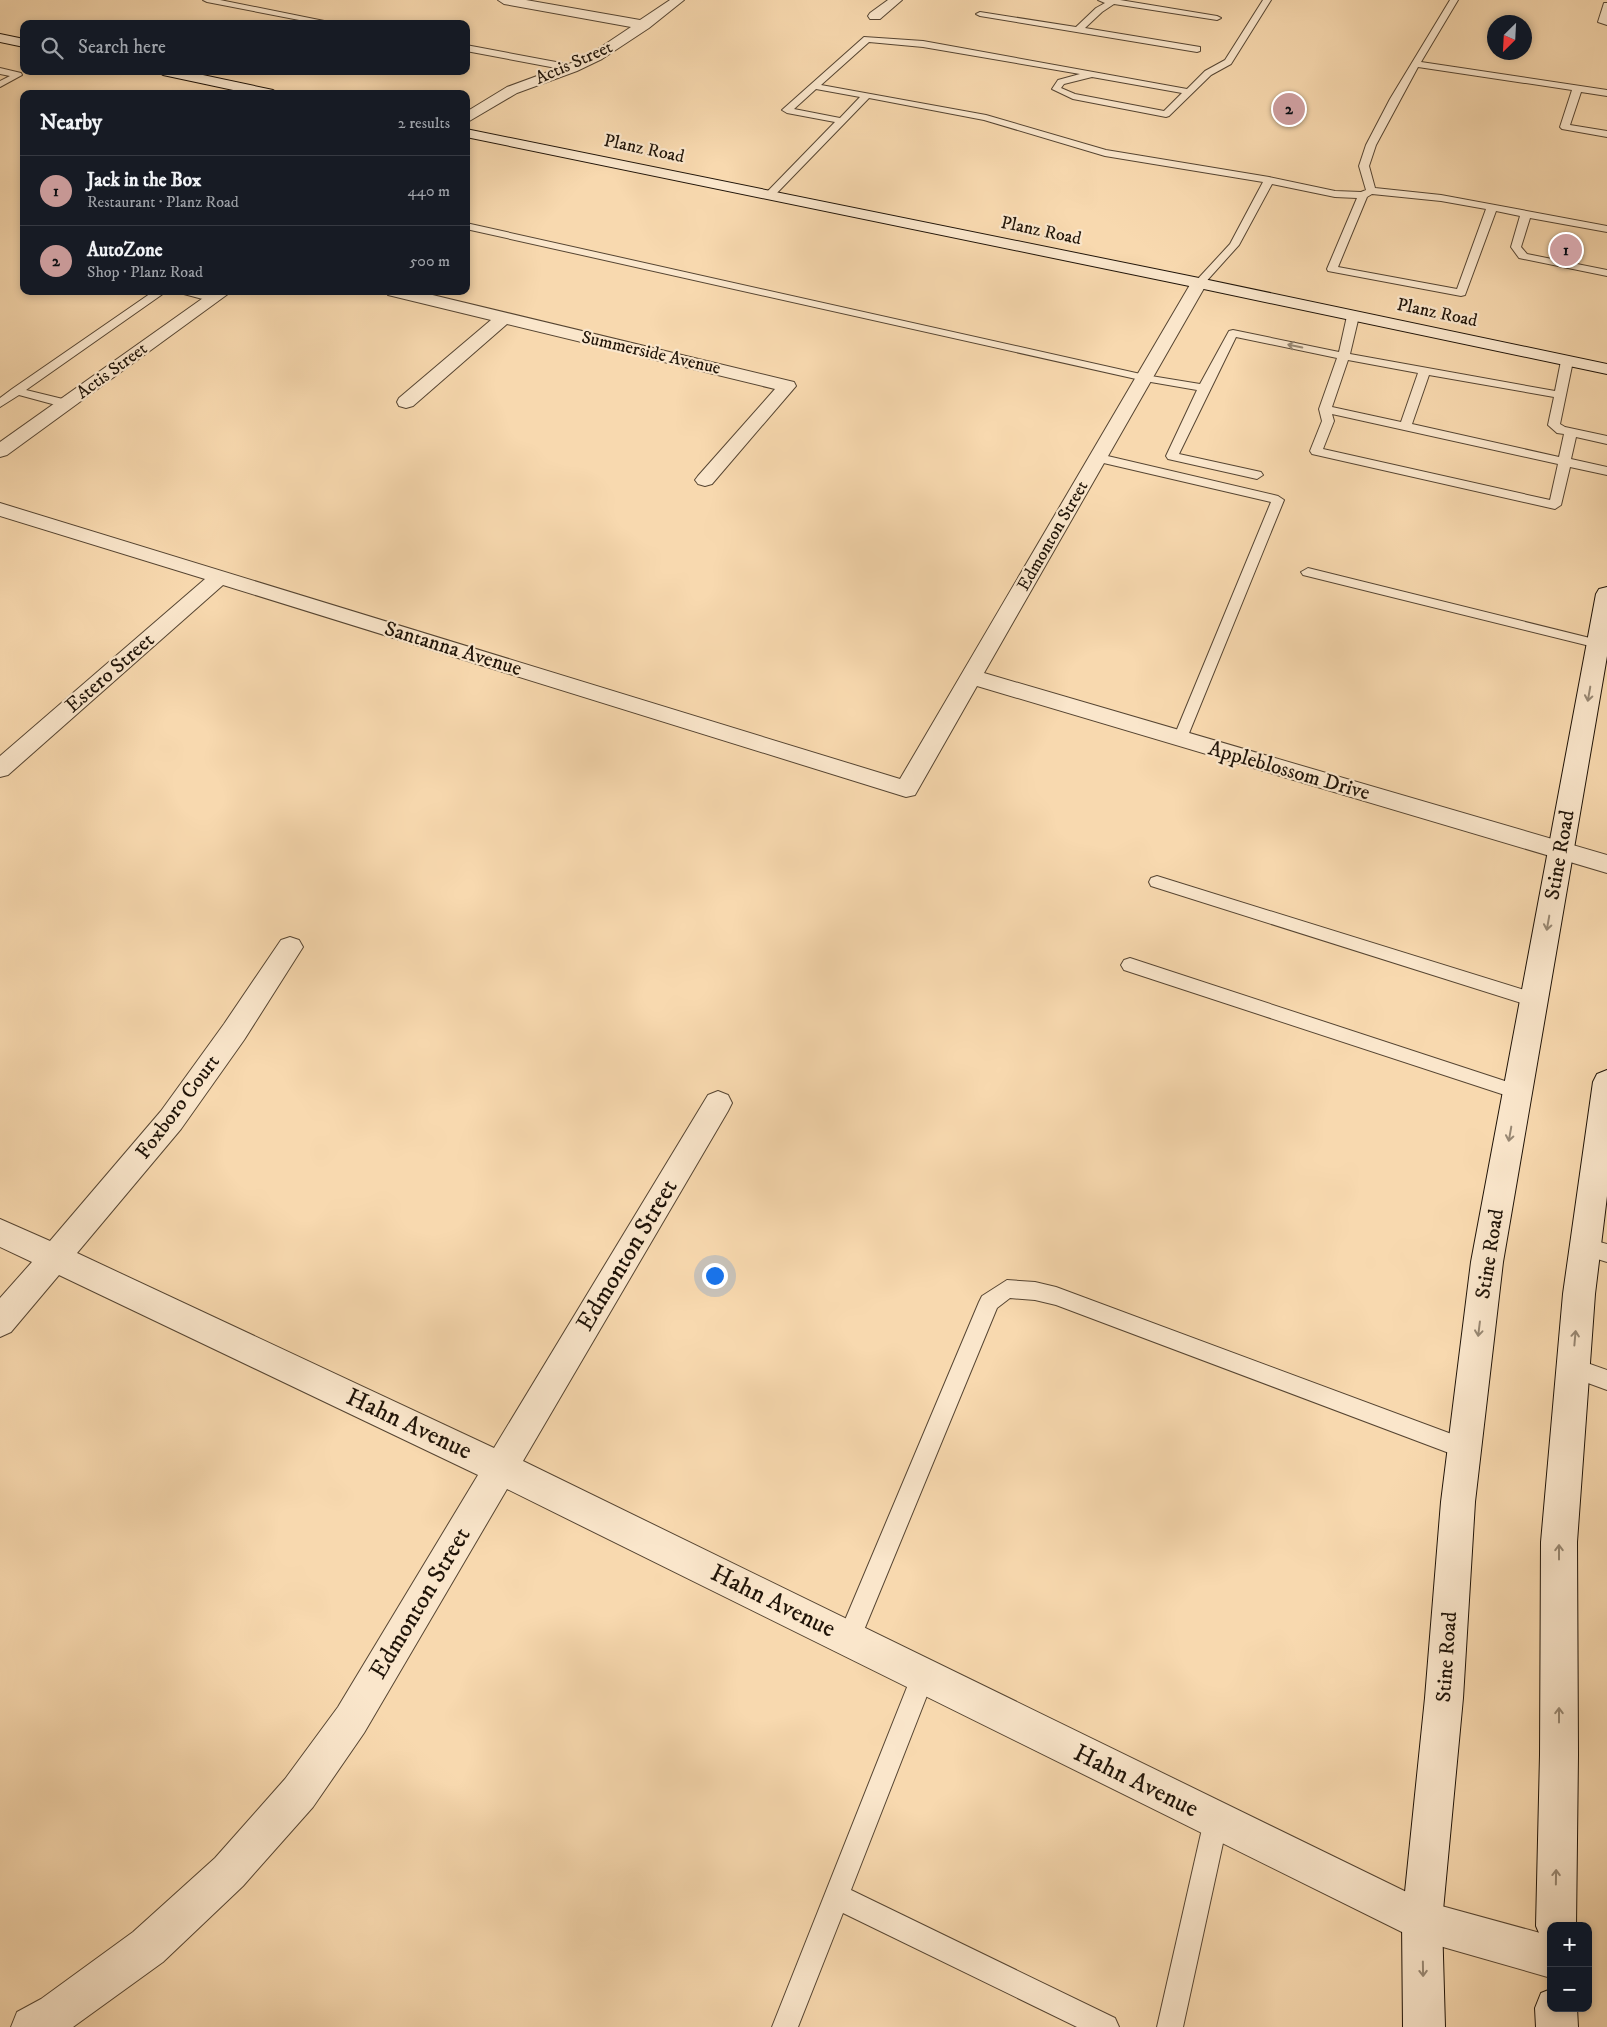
<!DOCTYPE html>
<html lang="en">
<head>
<meta charset="utf-8">
<style>
	body { margin:0; font-family:"IM FELL DW Pica",serif; background:#242831; color:#f1f3f6 }
	.controls { position:absolute; right:15px; bottom:15px; display:grid; overflow:hidden; border-radius:10px; box-shadow:0 2px 8px #0003 }
	.controls button { width:45px; height:45px; display:grid; place-items:center; padding:0; border:0; border-bottom:1px solid #363941; background:#171b24; color:#f1f3f6; font:25px sans-serif }
	.compass { position:absolute; left:1487px; top:15px; width:45px; height:45px; border-radius:50%; background:#171b24; box-shadow:0 2px 8px #0003; rotate:204deg }
	.you { position:absolute; left:714px; top:1275px; width:18px; height:18px; margin:-12px; border:4px solid #fff; border-radius:50%; background:#1a73e8; box-shadow:0 0 0 8px #1a73e833 }
	.badge { display:grid; place-items:center; width:32px; height:32px; border-radius:50%; background:#c59692; color:#111; font-size:16px; font-weight:700 }
	.pin { position:absolute; translate:-50% -50%; border:2px solid #fff; box-shadow:0 1px 5px #0006 }
	.list { margin:0; padding:0; list-style:none }
	h2 { display:flex; justify-content:space-between; align-items:center; height:65px; margin:0; padding:0 20px; font-size:21px }
	h2 small { font-size:16px; font-weight:400; color:#9ea1a6 }
	.list li { display:grid; grid-template-columns:32px 1fr auto; gap:15px; align-items:center; box-sizing:border-box; height:70px; padding:0 20px; border-top:1px solid #363941 }
	.list b { display:block; font-size:19px; white-space:nowrap }
	.list p { margin:0; font-size:16px; white-space:nowrap; color:#9ea1a6 }
	.list em { font-size:16px; font-style:normal; color:#9ea1a6 }
	.icon { flex:none; width:28px; height:28px; fill:none; stroke:currentColor; stroke-width:2; stroke-linecap:round; stroke-linejoin:round }
	.map { position:relative; flex:none; width:1607px; height:2027px; overflow:hidden }
	.search { position:absolute; background:#171b24; box-shadow:0 2px 8px #0003; left:20px; top:20px; width:450px; height:55px; display:flex; align-items:center; gap:12px; box-sizing:border-box; padding:0 18px; border-radius:10px; color:#9ea1a6; font-size:19px }
	.panel { position:absolute; background:#171b24; box-shadow:0 2px 8px #0003; left:20px; top:90px; width:450px; height:205px; border-radius:10px }
	.map>svg:first-child { display:block }
	.lines { fill:none; stroke-linecap:round; stroke-linejoin:round }
	.lane-casing { stroke:#564532; stroke-width:2 }
	.street-casing { stroke:#564532; stroke-width:2 }
	.secondary-casing { stroke:#201408; stroke-width:2 }
	.lane { fill:#fae6cb; fill-rule:evenodd }
	.street { fill:#fae6cb; fill-rule:evenodd }
	.secondary { fill:#fae6cb; fill-rule:evenodd }
	.oneway { stroke:#988873 }
	.labels { text-anchor:middle; dominant-baseline:central; stroke-width:4.5; stroke-linejoin:round; paint-order:stroke }
	.far-street-label { font-size:18px; fill:#201408; stroke:#fae6cb }
	.street-label { font-size:21px; fill:#201408; stroke:#fae6cb }
	.near-street-label { font-size:25px; fill:#201408; stroke:#fae6cb }
</style>
</head>
<body>
<div class="map">
<svg width="1607" height="2027" viewBox="0 0 1607 2027">
	<rect width="100%" height="100%" fill="#f8d9af"/>
	<filter id="stains"><feTurbulence type="fractalNoise" baseFrequency=".004" numOctaves="4"/><feColorMatrix values="0 0 0 0 .2 0 0 0 0 .09 0 0 0 0 .02 0 0 0 .5 -.17"/></filter>
	<radialGradient id="worn" r=".72"><stop offset=".6" stop-color="#630" stop-opacity="0"/><stop offset="1" stop-color="#630" stop-opacity=".3"/></radialGradient>
	<g class="lines">
		<g class="lane-casing">
			<g id="lane">
				<path d="M203,0H220L339,24H320L207,2Z"/>
				<path d="M1098,0H1120L1217,16L1221,18L1217,20L1114,4L1102,12L1085,28L1200,47V51L1197,52L980,16L976,14L980,12L1076,27L1096,8L1105,3Z"/>
				<path d="M1263,0H1271L1231,64L1211,75L1169,116L1166,117L1073,99L1052,89L1058,80L1080,74L923,47L869,42L821,85L986,115L1106,150L1269,177L1335,191L1361,192L1366,190L1359,166L1366,145L1390,99L1450,0H1458L1421,62L1607,90V96L1581,92L1570,125L1607,131V137L1562,129L1560,127L1572,90L1418,67L1376,145L1369,166L1375,188L1441,195L1607,226V232L1530,218L1521,247L1527,254L1607,270V276L1519,258L1511,247L1520,216L1496,211L1465,295L1461,296L1328,271L1327,269L1357,198L1335,197L1272,184L1239,245L1203,285L1199,286L1194,283L1230,244L1263,182L1105,156L984,120L869,98L773,197L769,198L764,195L835,122L787,113L782,110L864,37L923,41L1187,89L1205,71L1225,60ZM1092,77L1182,93L1164,111L1075,94L1061,88L1064,84ZM816,89L860,97L840,118L794,109ZM1372,194L1441,201L1486,209L1457,289L1338,267L1367,197Z"/>
				<path d="M1604,3H1607V25L1598,22Z"/>
				<path d="M466,45L572,65L576,68L572,71L466,51Z"/>
				<path d="M0,68L21,73L22,75L0,87V81L10,76L0,74Z"/>
				<path d="M466,223L1145,375L1200,384L1229,331L1233,330L1339,352L1347,316L1353,313L1359,316L1350,354L1555,391L1561,361L1567,358L1573,361L1560,424L1565,427L1607,436V444L1576,437L1571,459L1607,467V475L1570,467L1561,505L1555,509L1312,454L1310,451L1322,421L1319,409L1337,358L1236,337L1179,454L1261,472L1263,475L1257,479L1168,459L1166,456L1197,390L1145,381L466,229ZM1348,360L1418,373L1401,422L1332,407ZM1429,375L1554,397L1548,425L1557,433L1564,434L1559,457L1412,424ZM1332,414L1558,464L1550,500L1323,449L1334,421Z"/>
				<path d="M154,291H167L26,390L71,401L73,404L71,407L67,408L19,395L0,407V398L12,389Z"/>
				<path d="M179,291H197L218,297L219,299L214,302L180,293Z"/>
				<path d="M1099,454L1278,496L1284,500L1185,743H1175L1173,739L1271,502L1095,461L1093,458Z"/>
				<path d="M1308,568L1598,640L1603,641L1605,644L1603,647L1598,648L1303,575L1301,572Z"/>
				<path d="M1157,876L1534,993L1540,995L1543,1000L1540,1005L1534,1007L1151,886L1149,882L1151,878Z"/>
				<path d="M1130,958L1517,1085L1523,1087L1526,1092L1523,1097L1517,1099L1124,970L1121,965L1124,960Z"/>
				<path d="M1585,1238L1607,1244V1262L1578,1253L1575,1247L1578,1241Z"/>
				<path d="M1007,1280L1035,1282L1056,1287L1465,1439L1473,1442L1476,1449L1473,1456L1465,1459L1056,1305L1035,1300L1010,1298L997,1308L857,1647L849,1651L841,1647L837,1639L979,1302L982,1296Z"/>
				<path d="M1573,1358L1607,1370V1390L1566,1375L1563,1368L1566,1361Z"/>
				<path d="M923,1663L931,1667L935,1675L851,1890L1115,2018L1119,2027H1077L843,1913L798,2027H772L915,1667Z"/>
				<path d="M1216,1808L1225,1811L1228,1820L1183,2027H1157L1204,1820L1207,1811Z"/>
			</g>
		</g>
		<g class="street-casing">
			<g id="street">
				<path d="M498,0H526L640,20L670,0H684L649,28L602,59L577,71L517,93L466,123V112L507,87L567,65L592,53L631,27L504,4Z"/>
				<path d="M888,0H902L880,19H870L868,16L870,13Z"/>
				<path d="M1199,278L1205,279L1207,283L984,673L1607,855V873L977,686L915,795L906,797L223,585L8,775L0,777V756L205,579L0,516V503L900,779L1191,283L1193,279Z"/>
				<path d="M213,291H232L7,455L0,457V442Z"/>
				<path d="M386,291H416L794,382L796,386L712,484L705,486L698,484L695,480L698,476L775,389L507,324L413,406L406,408L399,406L397,402L399,398L491,320L388,295Z"/>
				<path d="M290,937L299,940L303,947L244,1040L181,1129L77,1253L494,1448L708,1095L718,1091L728,1095L732,1103L728,1111L523,1461L1427,1902L1551,1936V1978L1422,1941L1408,1935L507,1489L364,1733L313,1807L243,1886L163,1962L73,2027H11L17,2012L41,1999L133,1932L215,1858L285,1779L338,1707L478,1475L59,1275L11,1332L0,1337V1298L32,1262L0,1247V1219L50,1241L161,1111L224,1024L281,940Z"/>
			</g>
		</g>
		<g class="secondary-casing">
			<g id="secondary">
				<path d="M0,34L24,39V47L0,42Z"/>
				<path d="M156,71H184L273,90L280,94H252L163,75Z"/>
				<path d="M466,129L1199,278L1607,364V374L1199,288L466,137Z"/>
				<path d="M1607,587V656L1503,1262L1475,1502L1463,1698L1442,1921L1445,2027H1403L1402,1921L1425,1698L1441,1502L1471,1262L1596,594L1599,589Z"/>
				<path d="M1607,1070V1196L1595,1294L1577,1542L1578,1755L1576,1926H1551V1944L1542,1940L1536,1926L1540,1755L1541,1542L1563,1294L1593,1082L1597,1074Z"/>
				<path d="M1551,1989V2008H1577L1578,2027H1536L1535,2008L1541,1993Z"/>
			</g>
		</g>
		<use href="#lane" class="lane"/>
		<use href="#street" class="street"/>
		<use href="#secondary" class="secondary"/>
	</g>
	<defs><path id="oneway-shaft" d="M-6 0H5M1.5-3L5.5 0L1.5 3" fill="none" stroke-width="1.6" stroke-linecap="round" stroke-linejoin="round" transform="scale(1.25)"/></defs>
	<g class="oneway">
		<use href="#oneway-shaft" transform="translate(1295 346) rotate(-168)"/>
		<use href="#oneway-shaft" transform="translate(1589 694) rotate(100)"/>
		<use href="#oneway-shaft" transform="translate(1548 923) rotate(100)"/>
		<use href="#oneway-shaft" transform="translate(1510 1134) rotate(100)"/>
		<use href="#oneway-shaft" transform="translate(1479 1329) rotate(97)"/>
		<use href="#oneway-shaft" transform="translate(1575 1338) rotate(-85)"/>
		<use href="#oneway-shaft" transform="translate(1559 1552) rotate(-90)"/>
		<use href="#oneway-shaft" transform="translate(1559 1715) rotate(-90)"/>
		<use href="#oneway-shaft" transform="translate(1556 1877) rotate(-89)"/>
		<use href="#oneway-shaft" transform="translate(1423 1969) rotate(89)"/>
	</g>
	<g class="labels">
		<g class="far-street-label">
			<text transform="translate(574 63) rotate(-24)">Actis Street</text>
			<text transform="translate(644 149) rotate(12)">Planz Road</text>
			<text transform="translate(1041 231) rotate(12)">Planz Road</text>
			<text transform="translate(1437 313) rotate(12)">Planz Road</text>
			<text transform="translate(651 353) rotate(13)">Summerside Avenue</text>
			<text transform="translate(112 371) rotate(-36)">Actis Street</text>
			<text transform="translate(1053 536) rotate(-60)">Edmonton Street</text>
		</g>
		<g class="street-label">
			<text transform="translate(453 649) rotate(17)">Santanna Avenue</text>
			<text transform="translate(110 673) rotate(-41)">Estero Street</text>
			<text transform="translate(1289 771) rotate(16)">Appleblossom Drive</text>
			<text transform="translate(1560 855) rotate(-80)">Stine Road</text>
			<text transform="translate(178 1107) rotate(-53)">Foxboro Court</text>
			<text transform="translate(1490 1254) rotate(-81)">Stine Road</text>
			<text transform="translate(1447 1657) rotate(-86)">Stine Road</text>
		</g>
		<g class="near-street-label">
			<text transform="translate(627 1255) rotate(-59)">Edmonton Street</text>
			<text transform="translate(409 1424) rotate(25)">Hahn Avenue</text>
			<text transform="translate(773 1601) rotate(26)">Hahn Avenue</text>
			<text transform="translate(420 1603) rotate(-59)">Edmonton Street</text>
			<text transform="translate(1136 1781) rotate(26)">Hahn Avenue</text>
		</g>
	</g>
	<rect width="100%" height="100%" filter="url(#stains)"/>
	<rect width="100%" height="100%" fill="url(#worn)"/>
</svg>
<div class="controls">
<button>+</button>
<button>−</button>
</div>
<svg class="compass" viewBox="-18 -18 36 36"><path d="M0-13l5 13h-10z" fill="#e53935"/><path d="M0 13l5-13h-10z" fill="#9ea1a6"/></svg>
<div class="you"></div>
<div class="pin badge" style="left:1566px;top:250px">1</div>
<div class="pin badge" style="left:1289px;top:109px">2</div>
<div class="search"><svg class="icon" aria-label="search" viewBox="0 0 24 24"><circle cx="10" cy="10" r="6"/><path d="M15 15l6 6"/></svg>Search here</div>
<section class="panel">
<h2>Nearby<small>2 results</small></h2>
<ul class="list">
<li><span class="badge">1</span><div><b>Jack in the Box</b><p>Restaurant · Planz Road</p></div><em>440 m</em></li>
<li><span class="badge">2</span><div><b>AutoZone</b><p>Shop · Planz Road</p></div><em>500 m</em></li>
</ul>
</section>
</div>
</body>
</html>
